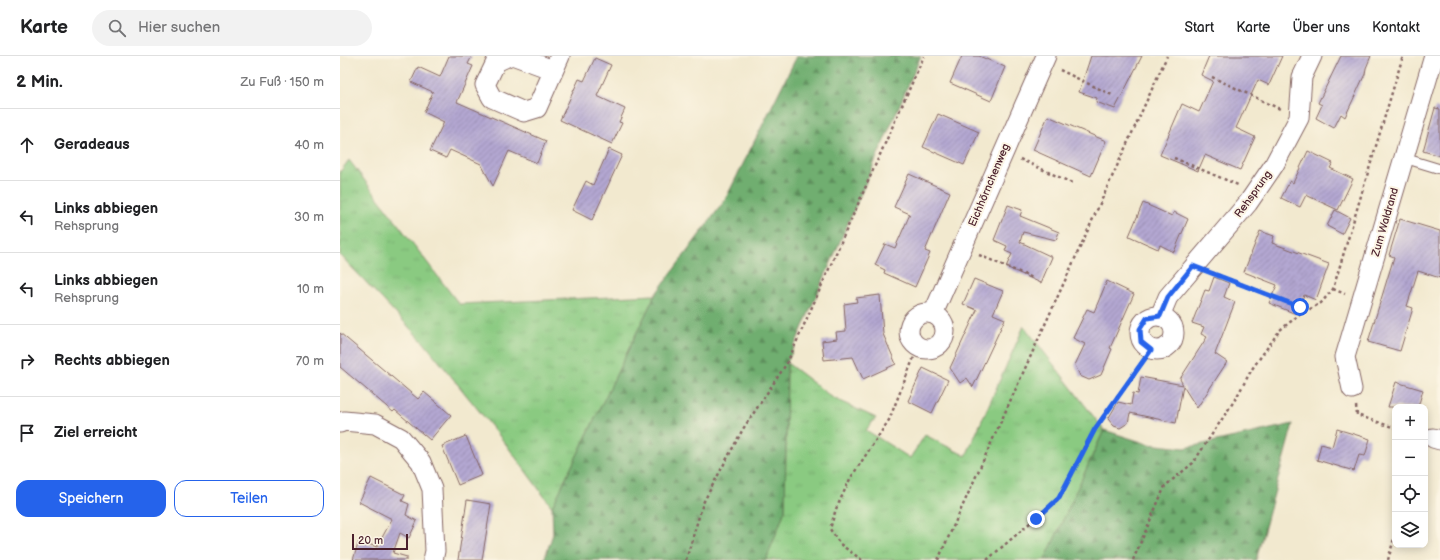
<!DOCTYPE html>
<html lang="de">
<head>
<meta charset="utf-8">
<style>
	body { margin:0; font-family:"Balsamiq Sans",sans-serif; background:#f2f2f2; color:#202124 }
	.controls { position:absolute; right:12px; bottom:12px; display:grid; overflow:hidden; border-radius:8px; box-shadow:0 2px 10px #0003 }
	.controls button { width:36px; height:36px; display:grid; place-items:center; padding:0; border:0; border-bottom:1px solid #e0e0e0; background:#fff; color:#202124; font:20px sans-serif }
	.scale { position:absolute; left:12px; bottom:10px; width:56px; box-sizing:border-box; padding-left:4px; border:2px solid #4a1f2b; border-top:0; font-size:11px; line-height:14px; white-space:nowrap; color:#4a1f2b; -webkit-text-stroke:3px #fcf5e5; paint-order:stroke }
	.stop { position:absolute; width:12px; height:12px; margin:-9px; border:3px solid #2563eb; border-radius:50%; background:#fff }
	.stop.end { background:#2563eb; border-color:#fff; box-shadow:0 1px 4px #0008 }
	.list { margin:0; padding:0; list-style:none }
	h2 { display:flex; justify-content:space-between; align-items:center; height:52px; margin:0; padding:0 16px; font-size:17px }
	h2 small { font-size:13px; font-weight:400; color:#757577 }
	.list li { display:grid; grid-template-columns:26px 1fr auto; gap:12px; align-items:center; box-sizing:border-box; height:72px; padding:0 16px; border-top:1px solid #e0e0e0 }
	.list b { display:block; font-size:15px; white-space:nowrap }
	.list p { margin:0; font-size:13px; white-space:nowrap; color:#757577 }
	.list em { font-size:13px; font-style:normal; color:#757577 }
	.actions { display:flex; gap:8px; padding:12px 16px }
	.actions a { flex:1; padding:9px 0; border:1px solid #2563eb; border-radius:12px; text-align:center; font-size:14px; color:#2563eb }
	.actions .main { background:#2563eb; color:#fff }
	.icon { flex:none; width:22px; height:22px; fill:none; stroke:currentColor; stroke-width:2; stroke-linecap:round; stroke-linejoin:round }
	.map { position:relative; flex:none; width:1100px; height:504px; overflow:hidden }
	header { display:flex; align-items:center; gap:24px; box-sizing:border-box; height:56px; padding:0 20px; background:#fff; border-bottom:1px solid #e0e0e0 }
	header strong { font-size:19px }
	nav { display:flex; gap:22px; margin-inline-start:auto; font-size:14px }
	.search { width:280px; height:36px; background:#f2f2f2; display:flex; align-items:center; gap:10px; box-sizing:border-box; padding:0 14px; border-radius:22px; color:#757577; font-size:15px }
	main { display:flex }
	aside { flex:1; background:#fff }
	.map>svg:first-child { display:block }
	.grass { fill:url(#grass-tufts); stroke:#6a7456 }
	.forest { fill:url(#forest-firs); stroke:#5c664d }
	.building { fill:url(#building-hatch) }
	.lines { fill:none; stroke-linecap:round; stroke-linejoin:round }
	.service-casing { stroke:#856664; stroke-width:11 }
	.minor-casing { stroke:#856664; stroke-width:21 }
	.path { stroke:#856664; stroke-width:2.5; stroke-dasharray:3 3; stroke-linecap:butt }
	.service { stroke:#fff; stroke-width:9 }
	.minor { stroke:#fff; stroke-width:19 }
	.route { stroke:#2563eb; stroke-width:5 }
	.labels { text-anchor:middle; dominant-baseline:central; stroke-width:4; stroke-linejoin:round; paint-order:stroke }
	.street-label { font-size:11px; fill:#4a1f2b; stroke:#fcf5e5 }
</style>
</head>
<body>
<header>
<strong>Karte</strong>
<div class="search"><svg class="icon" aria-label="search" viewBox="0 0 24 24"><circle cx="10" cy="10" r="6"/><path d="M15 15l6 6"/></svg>Hier suchen</div>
<nav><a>Start</a><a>Karte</a><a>Über uns</a><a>Kontakt</a></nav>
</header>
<main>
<aside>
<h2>2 Min.<small>Zu Fuß · 150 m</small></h2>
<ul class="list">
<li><svg class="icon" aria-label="ahead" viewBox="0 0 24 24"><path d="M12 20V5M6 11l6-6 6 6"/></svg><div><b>Geradeaus</b></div><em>40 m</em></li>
<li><svg class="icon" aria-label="left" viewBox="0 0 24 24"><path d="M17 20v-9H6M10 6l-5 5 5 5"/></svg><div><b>Links abbiegen</b><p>Rehsprung</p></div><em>30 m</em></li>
<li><svg class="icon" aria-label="left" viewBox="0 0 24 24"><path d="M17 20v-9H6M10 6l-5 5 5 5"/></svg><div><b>Links abbiegen</b><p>Rehsprung</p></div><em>10 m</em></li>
<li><svg class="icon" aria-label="right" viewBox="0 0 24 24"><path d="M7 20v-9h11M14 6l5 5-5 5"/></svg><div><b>Rechts abbiegen</b></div><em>70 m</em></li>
<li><svg class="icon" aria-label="arrive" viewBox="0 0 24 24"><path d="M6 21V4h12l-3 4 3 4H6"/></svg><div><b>Ziel erreicht</b></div></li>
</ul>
<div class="actions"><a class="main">Speichern</a><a>Teilen</a></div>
</aside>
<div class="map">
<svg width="1100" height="504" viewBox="0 0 1100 504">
	<defs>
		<pattern id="grass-tufts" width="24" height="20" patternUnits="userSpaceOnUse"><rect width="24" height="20" fill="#8aca81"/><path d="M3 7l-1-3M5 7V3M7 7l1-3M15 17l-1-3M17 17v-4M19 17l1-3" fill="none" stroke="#79ad70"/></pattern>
		<pattern id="forest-firs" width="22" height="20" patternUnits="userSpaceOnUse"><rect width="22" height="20" fill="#6fae6f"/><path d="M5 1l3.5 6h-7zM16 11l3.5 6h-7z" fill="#5d8d5b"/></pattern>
		<pattern id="building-hatch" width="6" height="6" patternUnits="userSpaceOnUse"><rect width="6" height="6" fill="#b3a7d2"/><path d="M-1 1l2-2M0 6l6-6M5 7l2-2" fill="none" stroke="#9487ab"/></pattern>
	</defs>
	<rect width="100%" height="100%" fill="#fcf5e5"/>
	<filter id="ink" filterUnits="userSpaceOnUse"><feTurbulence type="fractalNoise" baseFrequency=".025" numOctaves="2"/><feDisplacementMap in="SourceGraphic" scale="8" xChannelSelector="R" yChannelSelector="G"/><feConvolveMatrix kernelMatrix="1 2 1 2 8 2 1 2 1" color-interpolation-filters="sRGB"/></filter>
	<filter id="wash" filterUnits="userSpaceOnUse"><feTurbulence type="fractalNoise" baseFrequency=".012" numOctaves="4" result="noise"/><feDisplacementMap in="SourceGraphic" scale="16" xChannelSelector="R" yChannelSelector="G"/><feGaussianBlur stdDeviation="0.9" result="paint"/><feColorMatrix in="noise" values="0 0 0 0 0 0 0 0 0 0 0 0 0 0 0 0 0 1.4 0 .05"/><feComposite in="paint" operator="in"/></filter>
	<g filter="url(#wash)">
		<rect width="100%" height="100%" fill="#f2e9cf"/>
		<g class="grass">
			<path d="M9,104L119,248L315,239L212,451L165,387L85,288L0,199V116Z"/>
			<path d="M684,270L764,374L705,504H426L445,454L447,307L493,342L536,362L526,374L570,402L585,379L626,400Z"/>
		</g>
		<g class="forest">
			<path d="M457,0H581L447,307L445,454L426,504H204L213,478L212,451L315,239L385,144Z"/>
			<path d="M953,368L916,504H705L764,374L808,388L845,392Z"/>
		</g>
		<g id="blocks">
			<g class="building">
				<path d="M109,0H132L128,8L133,10L117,46L206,85L197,107L169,95L153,130L141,108L110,94L106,102L90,95L104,66L84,56L93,36L71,26L78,11L100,21Z"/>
				<path d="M622,0H639L665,11L651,45L610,27Z"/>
				<path d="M751,0H802L775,53L756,46L757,42L739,36Z"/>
				<path d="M869,0H942L929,29L918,24L896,72L915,81L900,114L865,99L858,115L820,99L842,48L859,56L873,25L861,19Z"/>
				<path d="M1001,0H1031L1026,12L1025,18L1005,61L1001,58L994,72L976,62L982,49L978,47Z"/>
				<path d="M255,2L271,9L257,40L285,53L279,66L282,67L272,88L220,64L239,23L244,25Z"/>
				<path d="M1095,52L1100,53V100L1083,95Z"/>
				<path d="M598,58L639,76L624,109L583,91Z"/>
				<path d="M708,60L766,85L751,120L693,94Z"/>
				<path d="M269,93L282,99L252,164L232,154L246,125L253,129Z"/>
				<path d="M968,95L993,107L990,112L1013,123L998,154L966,139L960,151L941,142L950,125L953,127Z"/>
				<path d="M569,118L610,136L585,195L590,197L575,231L544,217L545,214L535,209L545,188L555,192L570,158L554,151Z"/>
				<path d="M803,147L832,160L834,156L848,163L834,196L820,189L818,193L789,180Z"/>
				<path d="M668,149L682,154L680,160L719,176L716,184L683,176L680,186L712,201L701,227L666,211L672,198L665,195L667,190L654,184Z"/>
				<path d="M995,154L1010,162L1002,178L987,170Z"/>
				<path d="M1060,163L1100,175V222L1078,215L1067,250L1073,252L1060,295L1028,286L1054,201L1049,199Z"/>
				<path d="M920,175L934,180L932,187L989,208L976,244L964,239L956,258L929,247L937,229L904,216Z"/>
				<path d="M874,221L889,227L884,241L895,246L875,298L887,306L857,352L843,330L836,367L790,357L788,367L780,372L774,370L768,363L778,346L791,349L793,337L798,338L801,321L843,329L840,323L867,281L861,278L864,271L852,267L865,234L869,235Z"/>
				<path d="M634,223L663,235L653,258L665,263L633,331L627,322L620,327L610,312L637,254L623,248Z"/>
				<path d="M767,225L794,238L770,292L772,293L761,319L749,324L740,320L735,309L745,288L733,282L747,253L754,256Z"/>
				<path d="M540,239L543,278L556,308L523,323L513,301L484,304L482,285L497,283L496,276L506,275L504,248L517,246L516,242Z"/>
				<path d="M0,277L78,343L84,336L111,359L90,384L55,354L53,356L0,311Z"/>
				<path d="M583,312L608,324L592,357L568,345Z"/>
				<path d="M1056,326L1083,334L1078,351H1048Z"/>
				<path d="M997,373L1030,383L1025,400L1019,399L1014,415L977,404L981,388L992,391Z"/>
				<path d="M126,380L142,419L118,429L102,390Z"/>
				<path d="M31,422L65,439L62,445L69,448L66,459L77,465L69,482L60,477L53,497L67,501V504H13L19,485L37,491L52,463L19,446Z"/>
				<path d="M127,444L151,448L142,504H118Z"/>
			</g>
		</g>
	</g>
	<g filter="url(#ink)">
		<use href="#blocks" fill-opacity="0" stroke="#856664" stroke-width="1"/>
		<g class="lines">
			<g class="service-casing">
				<path id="service" d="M1064,102L1100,113"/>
			</g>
			<g class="minor-casing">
				<g id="minor">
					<path d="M169,0L156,6L145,29L152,42L184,56L197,52L220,0"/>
					<path d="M175,0L213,14"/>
					<circle cx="587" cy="275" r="18"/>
					<path d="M593,258L706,0"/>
					<path d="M820,260L828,241L908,147L934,109L959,62L962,21L972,0"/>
					<circle cx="817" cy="277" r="17"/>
					<path d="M1012,333L1005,301L1094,0"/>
					<path d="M0,367L4,365L35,368L61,382L81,406L92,433L95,495L93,504"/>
					<path d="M1093,382L1100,384"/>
				</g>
			</g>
			<g class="path">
				<path d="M720,14L774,40"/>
				<path d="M872,21L942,54"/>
				<path d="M834,102L898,129"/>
				<path d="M680,103L734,128"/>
				<path d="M639,199L693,222"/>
				<path d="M872,217L960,251"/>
				<path d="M993,233L1005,238"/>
				<path d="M1016,350L1017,359L1055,372"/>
				<path d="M346,504L363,447L403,373L447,307L584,0"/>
				<path d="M522,504L500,488L490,473L496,453L510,423L549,364L578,291"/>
				<path d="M598,504L827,0"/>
				<path d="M647,504L719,442L755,373L811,294"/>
				<path d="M793,504L825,430L853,407L896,342L912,313L940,274L959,259L981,247L993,233L1063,0"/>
				<path d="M1048,504L1055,479"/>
			</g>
			<use href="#service" class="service"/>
			<use href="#minor" class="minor"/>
		</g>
	</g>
	<g class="lines" filter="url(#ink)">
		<path class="route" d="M696,463L719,442L755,373L811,294L801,286L800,273L807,262L820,260L828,241L853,210L960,251"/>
	</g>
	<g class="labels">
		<g class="street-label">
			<text transform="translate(649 129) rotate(-67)">Eichhörnchenweg</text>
			<text transform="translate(913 138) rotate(-54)">Rehsprung</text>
			<text transform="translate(1045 166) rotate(-74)">Zum Waldrand</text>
		</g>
	</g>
</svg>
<div class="controls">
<button>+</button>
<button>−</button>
<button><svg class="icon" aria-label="locate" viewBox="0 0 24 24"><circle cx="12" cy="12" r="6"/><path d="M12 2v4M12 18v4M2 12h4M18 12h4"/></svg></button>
<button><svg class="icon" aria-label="layers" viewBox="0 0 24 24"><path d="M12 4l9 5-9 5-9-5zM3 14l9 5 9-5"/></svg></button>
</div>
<div class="scale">20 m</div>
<div class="stop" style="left:960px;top:251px"></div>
<div class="stop end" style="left:696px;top:463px"></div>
</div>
</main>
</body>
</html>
